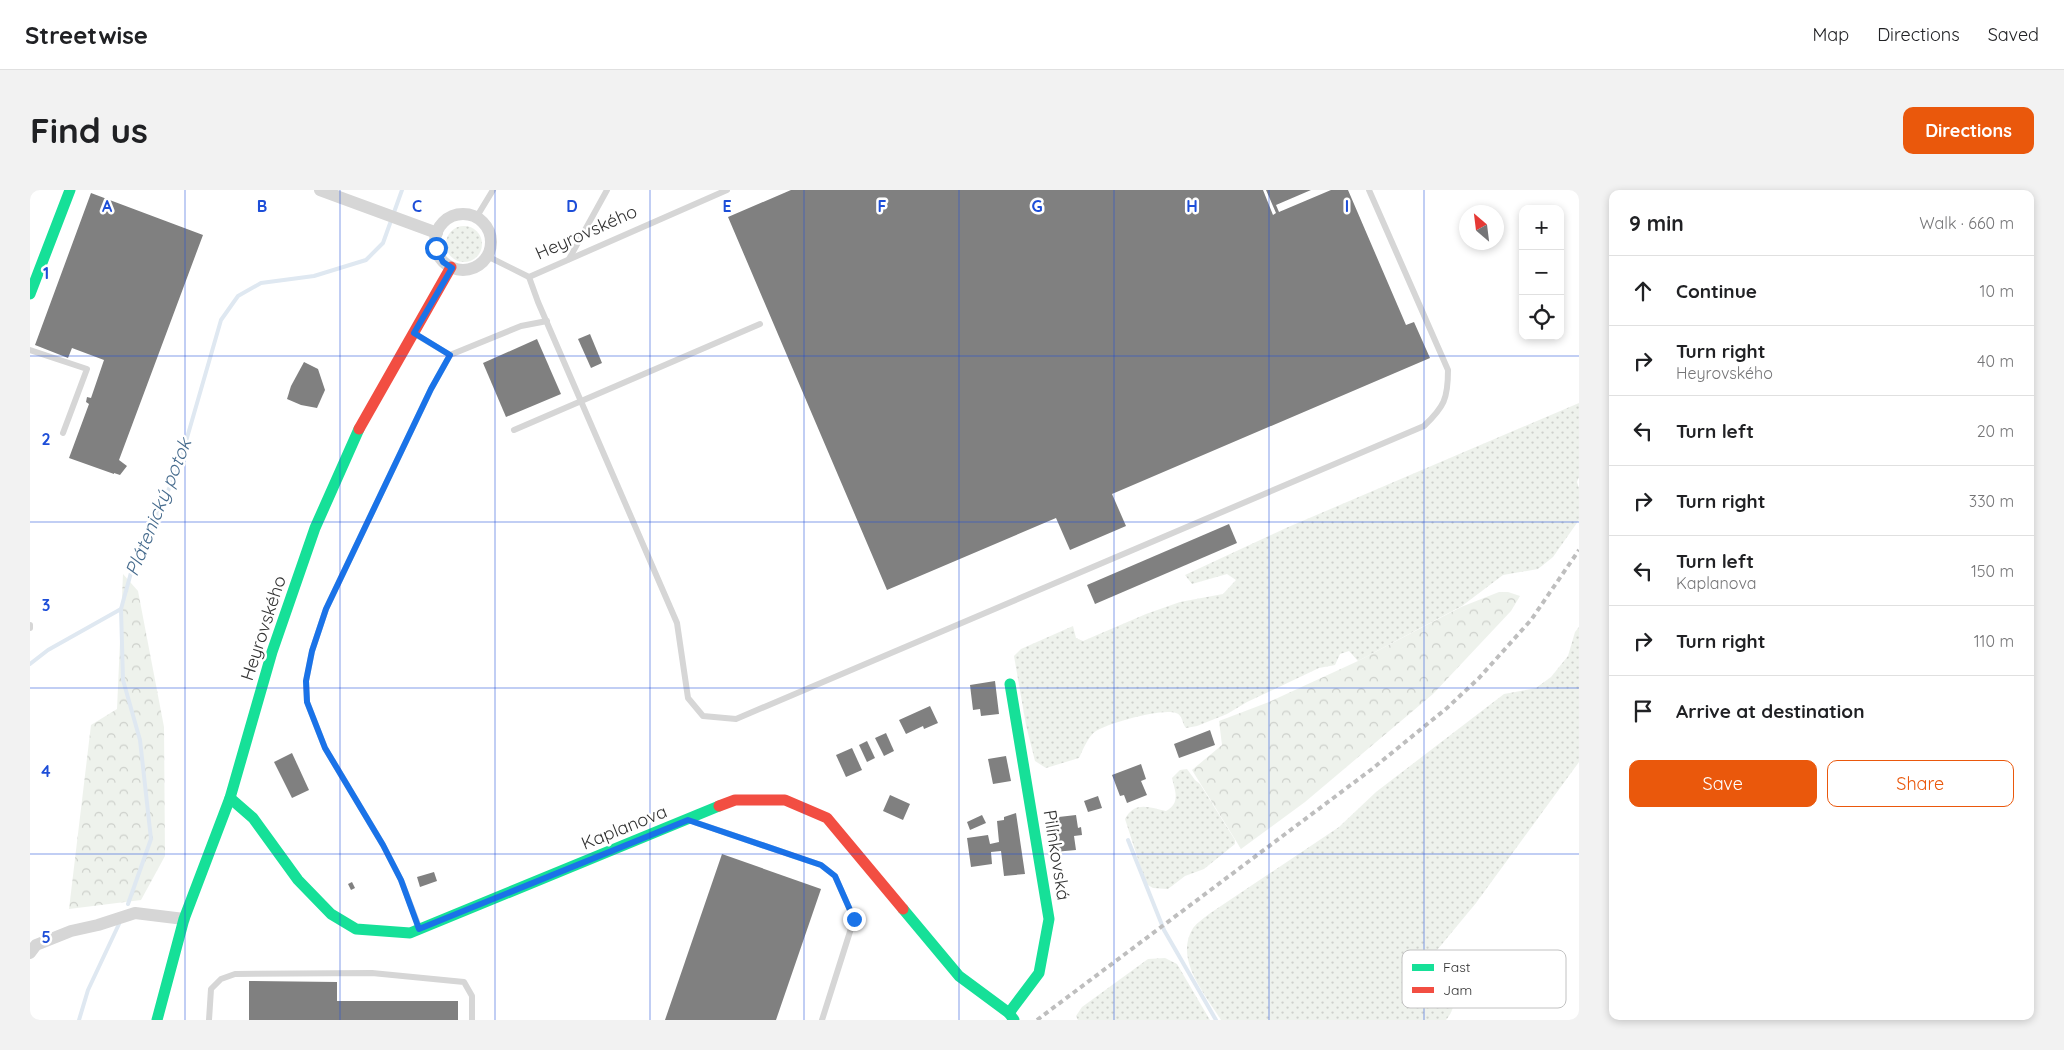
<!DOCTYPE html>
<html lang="en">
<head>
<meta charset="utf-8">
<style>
	body { margin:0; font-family:Quicksand,sans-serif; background:#f2f2f2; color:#202124 }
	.controls { position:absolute; right:15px; top:15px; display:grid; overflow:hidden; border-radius:10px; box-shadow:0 2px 8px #0003 }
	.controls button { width:45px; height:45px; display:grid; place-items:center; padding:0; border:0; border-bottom:1px solid #e0e0e0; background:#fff; color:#202124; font:25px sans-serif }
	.compass { position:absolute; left:1429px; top:15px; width:45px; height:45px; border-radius:50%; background:#fff; box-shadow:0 2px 8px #0003; rotate:332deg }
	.stop { position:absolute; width:15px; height:15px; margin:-11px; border:4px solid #1a73e8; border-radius:50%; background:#fff }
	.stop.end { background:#1a73e8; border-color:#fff; box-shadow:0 1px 5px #0008 }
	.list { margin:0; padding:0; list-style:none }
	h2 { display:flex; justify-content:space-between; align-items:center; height:65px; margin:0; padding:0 20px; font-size:21px }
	h2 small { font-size:16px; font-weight:400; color:#757577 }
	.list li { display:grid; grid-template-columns:32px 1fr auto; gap:15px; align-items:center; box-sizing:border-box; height:70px; padding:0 20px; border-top:1px solid #e0e0e0 }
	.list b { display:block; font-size:19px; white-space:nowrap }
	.list p { margin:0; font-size:16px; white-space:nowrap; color:#757577 }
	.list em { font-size:16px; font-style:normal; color:#757577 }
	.actions { display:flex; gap:10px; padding:15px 20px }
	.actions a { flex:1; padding:11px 0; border:1px solid #ea580c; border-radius:10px; text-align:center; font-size:18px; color:#ea580c }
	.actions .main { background:#ea580c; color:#fff }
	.icon { flex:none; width:28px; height:28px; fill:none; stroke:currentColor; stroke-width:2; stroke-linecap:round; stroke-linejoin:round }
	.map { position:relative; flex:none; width:1549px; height:830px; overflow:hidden; border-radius:10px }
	header { display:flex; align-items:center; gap:30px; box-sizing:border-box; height:70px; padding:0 25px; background:#fff; border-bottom:1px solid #e0e0e0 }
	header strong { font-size:24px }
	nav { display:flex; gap:28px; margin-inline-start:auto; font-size:18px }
	.intro { display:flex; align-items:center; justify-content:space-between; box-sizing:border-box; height:120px; padding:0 30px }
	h1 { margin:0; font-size:35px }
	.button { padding:12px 22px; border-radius:10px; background:#ea580c; color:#fff; font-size:18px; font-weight:700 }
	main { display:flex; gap:30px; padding:0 30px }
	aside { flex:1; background:#fff; border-radius:10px; box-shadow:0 2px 8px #0003 }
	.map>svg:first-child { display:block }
	.grass { fill:url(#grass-dots) }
	.forest { fill:url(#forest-crowns) }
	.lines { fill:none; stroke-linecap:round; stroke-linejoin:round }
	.stream { stroke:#dfe8f1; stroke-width:4 }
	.building { fill:#808080 }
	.lane { stroke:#d6d6d6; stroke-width:6 }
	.street { stroke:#d6d6d6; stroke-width:12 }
	.fast { stroke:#16e098; stroke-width:11 }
	.jam { stroke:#f24e42; stroke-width:11 }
	.rail { stroke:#bebebe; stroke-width:4; stroke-dasharray:5 4; stroke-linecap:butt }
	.route { stroke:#1a73e8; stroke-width:6 }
	.grid { fill:none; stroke:#1d4ed8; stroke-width:1; stroke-opacity:0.55 }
	.labels { text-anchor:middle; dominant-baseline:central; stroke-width:5; stroke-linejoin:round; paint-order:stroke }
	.street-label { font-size:18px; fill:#323232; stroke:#fff }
	.water-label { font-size:19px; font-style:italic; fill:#476c8e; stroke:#fff }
	.key { fill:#fff; stroke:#c2c2c2; stroke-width:1 }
	.key-label { font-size:14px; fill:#323232 }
	.grid-label { font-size:16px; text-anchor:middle; font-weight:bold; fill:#1d4ed8; stroke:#fff; stroke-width:5; stroke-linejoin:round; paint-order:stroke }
</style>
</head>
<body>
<header>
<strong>Streetwise</strong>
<nav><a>Map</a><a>Directions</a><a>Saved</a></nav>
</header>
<div class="intro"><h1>Find us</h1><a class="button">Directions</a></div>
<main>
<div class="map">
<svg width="1549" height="830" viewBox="0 0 1549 830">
	<defs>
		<pattern id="grass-dots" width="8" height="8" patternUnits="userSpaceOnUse" patternTransform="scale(1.25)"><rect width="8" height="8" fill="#eef2ec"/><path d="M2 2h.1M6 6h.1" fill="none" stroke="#cdd0cb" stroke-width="1.8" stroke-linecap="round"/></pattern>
		<pattern id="forest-crowns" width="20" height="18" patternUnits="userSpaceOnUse" patternTransform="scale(1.25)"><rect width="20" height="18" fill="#eef2ec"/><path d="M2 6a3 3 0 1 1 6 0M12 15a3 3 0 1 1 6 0" fill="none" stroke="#cdd0cb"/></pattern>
	</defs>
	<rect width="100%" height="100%" fill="#fff"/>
	<g class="grass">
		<circle cx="434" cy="54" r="18"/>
		<path d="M1549,213V287L1547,292L1549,298V330L1523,367L1508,379L1473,385L1432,416L1328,471L1319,461L1310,464L1305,475L1289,478L1217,512L1197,524L1167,536L1156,538C1152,534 1153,525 1146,523C1131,518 1079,533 1066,541C1058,546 1053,560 1049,568L1016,578L1005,571L996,535L984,466L991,459L1043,436L1046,448L1053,451L1116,424L1150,412L1193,404L1206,390L1197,384L1162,394L1155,385L1256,338Z"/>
		<path d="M1549,437V572L1446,713L1403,765C1416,785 1435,807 1416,830H1191C1175,804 1145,770 1162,740C1165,734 1173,729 1179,724L1309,637L1346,602L1474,504L1506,498L1521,487L1538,466L1545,442Z"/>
		<path d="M1157,579L1165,590L1170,594L1205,650V654L1174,679L1155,686L1138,699L1123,698L1116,694L1095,629C1105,610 1121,618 1136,621C1151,613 1145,601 1142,588L1150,580Z"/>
		<path d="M1135,768L1147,774L1180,830H1048L1046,826L1052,817L1118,769Z"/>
	</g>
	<g class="forest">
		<path d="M93,384L108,401L134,537L135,666L111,710L39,719L61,535L87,519Z"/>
		<path d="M1469,402H1478L1490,406L1481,421L1403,504L1275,612L1211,659L1162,580L1192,555L1189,531L1239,512L1328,471L1431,417Z"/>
	</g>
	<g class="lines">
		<g class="stream">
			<path d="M0,474L18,460L91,419"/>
			<path d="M1098,650L1134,740L1186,830"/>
			<path d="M98,714L121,649L110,550L93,490L91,419L102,379L148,279L191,130L208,106L231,93L284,86L336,70L353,53L372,0"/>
			<path d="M49,830L58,800L89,734"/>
		</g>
	</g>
	<g class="building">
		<path d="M761,0H1233L1243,25L1246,23L1236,0H1281L1246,15L1249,22L1301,0H1318L1376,135L1384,132L1400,168L1082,304L1096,336L1040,360L1026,328L857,400L698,27Z"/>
		<path d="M61,3L173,45L89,270L97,276L90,285L84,283V284L39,268L59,214L56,212L57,207L61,208L74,170L42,158L38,168L5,155Z"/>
		<path d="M560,144L572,173L561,178L548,149Z"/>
		<path d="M507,149L531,204L476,227L453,173Z"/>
		<path d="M274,172L288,179L295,200L287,218L271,215L257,209L261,196Z"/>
		<path d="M1199,334L1207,353L1065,414L1057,395Z"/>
		<path d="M965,491L969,524L951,526L950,519L943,520L940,495Z"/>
		<path d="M900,516L908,533L894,539L893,536L876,544L869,530Z"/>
		<path d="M1180,540L1185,555L1149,568L1144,554Z"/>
		<path d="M856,543L864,561L854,566L845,548Z"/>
		<path d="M837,551L845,568L837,572L829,555Z"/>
		<path d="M822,558L832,580L816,587L806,565Z"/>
		<path d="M262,563L279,600L262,608L244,572Z"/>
		<path d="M976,566L981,591L963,594L958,569Z"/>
		<path d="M1111,574L1116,589L1111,591L1117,605L1097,613L1094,605L1090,606L1082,585Z"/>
		<path d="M860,605L880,614L873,630L853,621Z"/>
		<path d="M1068,606L1072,618L1058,622L1054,611Z"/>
		<path d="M986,623L995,684L974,686L971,661L961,662L962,674L941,677L937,648L958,645L960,654L969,652L967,631L974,630V627Z"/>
		<path d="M952,625L956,633L940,640L937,632Z"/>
		<path d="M1046,625L1048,638L1051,637L1052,645L1044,646L1046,660L1024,662L1020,628Z"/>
		<path d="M692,664L791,699L746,830H635Z"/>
		<path d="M404,682L407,691L390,697L387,687Z"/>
		<path d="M322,692L325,698L321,700L318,694Z"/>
		<path d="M219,791L307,792V811H428V830H219Z"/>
	</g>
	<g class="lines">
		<g class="lane">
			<path d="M446,28L463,0"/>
			<path d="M457,66L499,87L697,0"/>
			<path d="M539,69L577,0"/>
			<path d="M499,87L508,112L647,433L658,508L673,526L706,529L1394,236C1414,217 1418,209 1418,180L1339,0"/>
			<path d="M385,144L420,165L491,136L517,131"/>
			<path d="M0,160L57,179L33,243"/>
			<path d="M484,240L730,134"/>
			<path d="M0,435V438"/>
			<path d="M664,632L791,675L805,686L824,729L792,830"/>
			<path d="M389,737L371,690L353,655L295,558L277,512L276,491L282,461L296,419L401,199L420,165"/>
			<path d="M179,830L181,799L191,789L205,784L342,783L434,792L442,806V830"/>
		</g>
		<g class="street">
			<path d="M290,0L407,43"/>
			<circle cx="433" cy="52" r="28"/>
			<path d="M0,763L6,755L41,741L68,735L105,723L154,729"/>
		</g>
		<g class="fast">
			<path d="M0,104L40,0"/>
			<path d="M200,608L223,628L268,690L301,724L326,739L380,743L689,616"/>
			<path d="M873,719L929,786L979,823L984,830"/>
			<path d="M979,823L1009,783L1019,729L980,494"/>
			<path d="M127,830L154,729L200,608L242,462L285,338L329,239"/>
		</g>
		<g class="jam">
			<path d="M329,239L421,77"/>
			<path d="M689,616L705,610H755L797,628L873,719"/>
		</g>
		<path class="rail" d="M1007,830L1342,579L1417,518L1449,488L1501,430L1549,360"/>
	</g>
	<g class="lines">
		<path class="route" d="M406,58L413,72L422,78L384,143L420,165L401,199L296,419L282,461L276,491L277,512L295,558L353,655L371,690L389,739L658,630L791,675L805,686L824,729"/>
	</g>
	<path class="grid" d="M155,0V830M310,0V830M465,0V830M620,0V830M774,0V830M929,0V830M1084,0V830M1239,0V830M1394,0V830M0,166H1549M0,332H1549M0,498H1549M0,664H1549"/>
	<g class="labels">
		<g class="street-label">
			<text transform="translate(556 42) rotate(-24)">Heyrovského</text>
			<text transform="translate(233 438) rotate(-72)">Heyrovského</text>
			<text transform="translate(594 637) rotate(-22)">Kaplanova</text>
			<text transform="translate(1027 665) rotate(81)">Pilínkovská</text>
		</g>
		<g class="water-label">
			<text transform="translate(128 317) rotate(-68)">Plátenický potok</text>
		</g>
	</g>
	<rect x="1372" y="760" width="164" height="58" rx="8" class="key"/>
	<rect x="1382" y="774" width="22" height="7" fill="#16e098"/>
	<rect x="1382" y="797" width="22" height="6" fill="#f24e42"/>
	<g class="key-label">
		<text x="1413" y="782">Fast</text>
		<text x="1413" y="805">Jam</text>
	</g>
	<g class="grid-label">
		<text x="77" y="22">A</text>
		<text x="232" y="22">B</text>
		<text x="387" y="22">C</text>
		<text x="542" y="22">D</text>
		<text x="697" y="22">E</text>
		<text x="852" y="22">F</text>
		<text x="1007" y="22">G</text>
		<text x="1162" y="22">H</text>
		<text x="1317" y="22">I</text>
		<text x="16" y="89">1</text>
		<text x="16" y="255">2</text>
		<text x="16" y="421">3</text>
		<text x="16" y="587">4</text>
		<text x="16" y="753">5</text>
	</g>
</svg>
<div class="controls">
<button>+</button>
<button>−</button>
<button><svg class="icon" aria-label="locate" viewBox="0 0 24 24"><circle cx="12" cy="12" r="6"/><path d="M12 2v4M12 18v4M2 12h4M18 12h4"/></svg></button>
</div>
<svg class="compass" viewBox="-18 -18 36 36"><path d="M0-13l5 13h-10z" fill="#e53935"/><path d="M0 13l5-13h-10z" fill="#757577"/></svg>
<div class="stop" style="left:406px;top:58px"></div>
<div class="stop end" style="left:824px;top:729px"></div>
</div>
<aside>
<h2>9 min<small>Walk · 660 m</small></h2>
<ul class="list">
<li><svg class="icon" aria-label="ahead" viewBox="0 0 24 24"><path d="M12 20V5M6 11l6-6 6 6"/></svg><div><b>Continue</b></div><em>10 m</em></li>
<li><svg class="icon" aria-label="right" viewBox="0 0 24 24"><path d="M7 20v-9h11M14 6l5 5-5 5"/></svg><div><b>Turn right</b><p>Heyrovského</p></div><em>40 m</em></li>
<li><svg class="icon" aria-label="left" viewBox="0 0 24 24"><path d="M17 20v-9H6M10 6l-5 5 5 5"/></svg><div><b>Turn left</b></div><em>20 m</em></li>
<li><svg class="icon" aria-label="right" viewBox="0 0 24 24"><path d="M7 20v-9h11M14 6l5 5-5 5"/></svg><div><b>Turn right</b></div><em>330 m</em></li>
<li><svg class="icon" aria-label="left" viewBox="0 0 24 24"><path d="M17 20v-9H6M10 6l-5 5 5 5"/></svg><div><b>Turn left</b><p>Kaplanova</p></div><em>150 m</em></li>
<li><svg class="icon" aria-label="right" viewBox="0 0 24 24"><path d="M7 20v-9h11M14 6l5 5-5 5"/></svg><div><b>Turn right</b></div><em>110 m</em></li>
<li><svg class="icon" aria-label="arrive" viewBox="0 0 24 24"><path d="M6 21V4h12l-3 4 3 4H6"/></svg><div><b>Arrive at destination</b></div></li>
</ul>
<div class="actions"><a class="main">Save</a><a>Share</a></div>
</aside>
</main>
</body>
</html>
